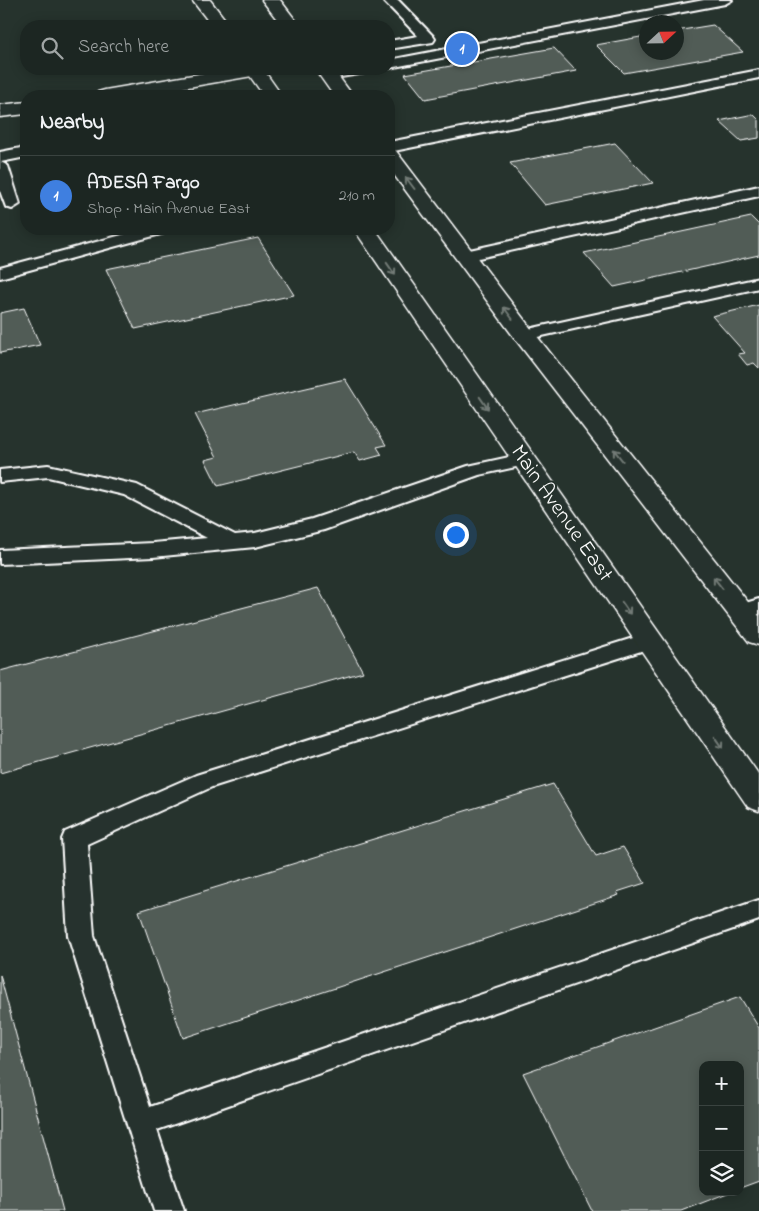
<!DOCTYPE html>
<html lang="en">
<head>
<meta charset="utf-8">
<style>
	body { margin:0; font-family:"Indie Flower",sans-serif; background:#252e2a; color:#f1f3f6 }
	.controls { position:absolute; right:15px; bottom:15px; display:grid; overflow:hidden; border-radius:10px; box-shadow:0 2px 12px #0003 }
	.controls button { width:45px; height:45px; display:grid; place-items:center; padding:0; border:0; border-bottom:1px solid #3a4340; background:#1c2622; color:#f1f3f6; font:25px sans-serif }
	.compass { position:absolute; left:639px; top:15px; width:45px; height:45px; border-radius:50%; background:#1c2622; box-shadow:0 2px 12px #0003; rotate:68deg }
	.you { position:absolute; left:455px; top:534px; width:18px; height:18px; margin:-12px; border:4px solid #fff; border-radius:50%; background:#1a73e8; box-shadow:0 0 0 8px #1a73e833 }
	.badge { display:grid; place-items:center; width:32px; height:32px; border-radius:50%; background:#ffd166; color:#fff; font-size:16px; font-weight:700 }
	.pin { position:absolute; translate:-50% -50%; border:2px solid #fff; box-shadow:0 1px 5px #0006 }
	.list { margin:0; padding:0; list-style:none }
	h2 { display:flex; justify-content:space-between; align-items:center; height:65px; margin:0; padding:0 20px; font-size:21px }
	h2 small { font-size:16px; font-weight:400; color:#a0a5a5 }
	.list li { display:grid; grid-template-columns:32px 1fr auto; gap:15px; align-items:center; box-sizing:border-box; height:80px; padding:0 20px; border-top:1px solid #3a4340 }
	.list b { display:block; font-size:19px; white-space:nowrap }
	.list p { margin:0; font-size:16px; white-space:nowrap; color:#a0a5a5 }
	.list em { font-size:16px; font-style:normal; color:#a0a5a5 }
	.icon { flex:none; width:28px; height:28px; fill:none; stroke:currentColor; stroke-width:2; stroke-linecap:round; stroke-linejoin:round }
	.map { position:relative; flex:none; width:759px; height:1211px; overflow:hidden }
	.search { position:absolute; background:#1c2622; box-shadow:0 2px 12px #0003; left:20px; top:20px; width:375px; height:55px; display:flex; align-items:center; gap:12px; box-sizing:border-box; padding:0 18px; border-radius:20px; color:#a0a5a5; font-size:19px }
	.panel { position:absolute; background:#1c2622; box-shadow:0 2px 12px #0003; left:20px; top:90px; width:375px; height:145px; border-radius:20px }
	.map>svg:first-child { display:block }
	.building { fill:#515c57; stroke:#fff }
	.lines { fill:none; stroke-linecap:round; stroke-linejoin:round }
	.service-casing { stroke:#fff; stroke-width:4 }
	.tertiary-casing { stroke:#fff; stroke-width:3 }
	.primary-casing { stroke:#fff; stroke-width:3 }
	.service { fill:#26332d; fill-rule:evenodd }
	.tertiary { fill:#26332d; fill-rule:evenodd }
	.primary { fill:#26332d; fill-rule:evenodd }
	.oneway { stroke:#727a76 }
	.labels { text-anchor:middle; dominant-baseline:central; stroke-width:4; stroke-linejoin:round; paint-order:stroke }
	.street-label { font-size:22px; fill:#fff; stroke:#26332d }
</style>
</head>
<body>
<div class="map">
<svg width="759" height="1211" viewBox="0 0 759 1211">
	<rect width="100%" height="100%" fill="#26332d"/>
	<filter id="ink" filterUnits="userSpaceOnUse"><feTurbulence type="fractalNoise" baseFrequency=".02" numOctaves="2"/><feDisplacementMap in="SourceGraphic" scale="10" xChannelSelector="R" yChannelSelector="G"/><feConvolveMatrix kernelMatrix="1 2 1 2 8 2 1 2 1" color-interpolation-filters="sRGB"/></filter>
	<g filter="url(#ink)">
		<g class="building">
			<path d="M713,25L743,52L624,73L596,45L646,36V52H676V31Z"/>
			<path d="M554,48L576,71L425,99L405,74Z"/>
			<path d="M749,115H754L759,120V138L741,141L719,121Z"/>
			<path d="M615,143L653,183L545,205L510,163Z"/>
			<path d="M751,217L759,225V255L614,287L584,253Z"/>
			<path d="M258,238L294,295L135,329L106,269Z"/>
			<path d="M759,305V368L754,363L747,365L738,354L745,353L712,316Z"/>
			<path d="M24,308L40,345L0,353V313Z"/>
			<path d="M345,379L386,445L377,447L382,455L360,461L354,452L218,486L205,460L217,457L195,414Z"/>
			<path d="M318,588L363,672L0,773V671Z"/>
			<path d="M553,784L596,856L623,847L645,883L617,892L619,895L183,1038L139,911Z"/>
			<path d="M0,975L63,1211H0Z"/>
			<path d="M740,997L759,1028V1181L740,1188V1065H703V1192H730L681,1211H592L523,1073Z"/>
		</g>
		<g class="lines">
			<g class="service-casing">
				<g id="service">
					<path d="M383,0H398L433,36L435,39L433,42L389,49V41L418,36Z"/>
					<path d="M704,0H732L725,4L389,68V60Z"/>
					<path d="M341,69H372L365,73L329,79L322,75L324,72Z"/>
					<path d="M759,70V78L389,152V142Z"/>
					<path d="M26,147V157L1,162L8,166L20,204L12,209L6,207L0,191V152Z"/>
					<path d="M759,186V196L465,261L459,260L457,256L459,252L465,251Z"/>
					<path d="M144,229H170L168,232L0,278V268Z"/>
					<path d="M759,278V288L524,340L518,339L515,335L518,331L524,330Z"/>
					<path d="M523,454L530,456L533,460L530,464L479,475L324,530L255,547L153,557L0,564V550L153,543L207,538L124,495L48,477L0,482V470L48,465L137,485L235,535L255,533L312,519L468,466Z"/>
					<path d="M759,599V614L740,619L732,617L729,612L732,607Z"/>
					<path d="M649,633L657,636L660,641L657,646L212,787L87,844L94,936L150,1107L759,900V920L157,1130L184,1211H154L68,936L62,839L65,832L196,775Z"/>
				</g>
			</g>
			<g class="tertiary-casing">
				<g id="tertiary">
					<path d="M228,69H267L265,73L258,75L136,96H95L98,92L105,90Z"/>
					<path d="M26,102V114L0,117V105Z"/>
				</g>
			</g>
			<g class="primary-casing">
				<g id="primary">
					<path d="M192,0H210L230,26H212Z"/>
					<path d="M262,0H280L300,26H282Z"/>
					<path d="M245,69H263L282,96H264Z"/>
					<path d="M315,69H333L353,96H334Z"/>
					<path d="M389,149L396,151L532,330L759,616V645L749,642L516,340L389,168Z"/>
					<path d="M354,229H375L759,775V811L748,807Z"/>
				</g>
			</g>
			<use href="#service" class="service"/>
			<use href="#tertiary" class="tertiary"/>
			<use href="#primary" class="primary"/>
		</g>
		<defs><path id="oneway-shaft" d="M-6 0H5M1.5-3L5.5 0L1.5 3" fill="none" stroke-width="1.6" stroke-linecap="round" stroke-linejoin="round" transform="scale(1.25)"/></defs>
		<g class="oneway">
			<use href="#oneway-shaft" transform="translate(410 183) rotate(-127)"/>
			<use href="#oneway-shaft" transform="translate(391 269) rotate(55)"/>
			<use href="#oneway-shaft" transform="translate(508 313) rotate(-127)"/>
			<use href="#oneway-shaft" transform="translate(484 403) rotate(55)"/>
			<use href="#oneway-shaft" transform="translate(618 455) rotate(-128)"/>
			<use href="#oneway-shaft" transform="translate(718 583) rotate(-128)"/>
			<use href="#oneway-shaft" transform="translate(626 608) rotate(55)"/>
			<use href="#oneway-shaft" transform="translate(719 742) rotate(55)"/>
		</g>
	</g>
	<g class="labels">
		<g class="street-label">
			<text transform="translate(561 514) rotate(55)">Main Avenue East</text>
		</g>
	</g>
</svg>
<div class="controls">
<button>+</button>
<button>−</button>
<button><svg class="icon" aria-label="layers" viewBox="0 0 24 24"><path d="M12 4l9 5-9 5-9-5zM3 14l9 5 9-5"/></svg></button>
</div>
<svg class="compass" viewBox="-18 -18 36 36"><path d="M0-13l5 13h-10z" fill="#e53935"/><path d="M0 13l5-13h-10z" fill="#a0a5a5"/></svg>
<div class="you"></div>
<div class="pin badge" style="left:462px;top:49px;background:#3f7fe0">1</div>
<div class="search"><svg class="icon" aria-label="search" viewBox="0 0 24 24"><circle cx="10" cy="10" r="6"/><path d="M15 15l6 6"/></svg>Search here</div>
<section class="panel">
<h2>Nearby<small></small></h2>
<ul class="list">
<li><span class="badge" style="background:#3f7fe0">1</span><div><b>ADESA Fargo</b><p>Shop · Main Avenue East</p></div><em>210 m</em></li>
</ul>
</section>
</div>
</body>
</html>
